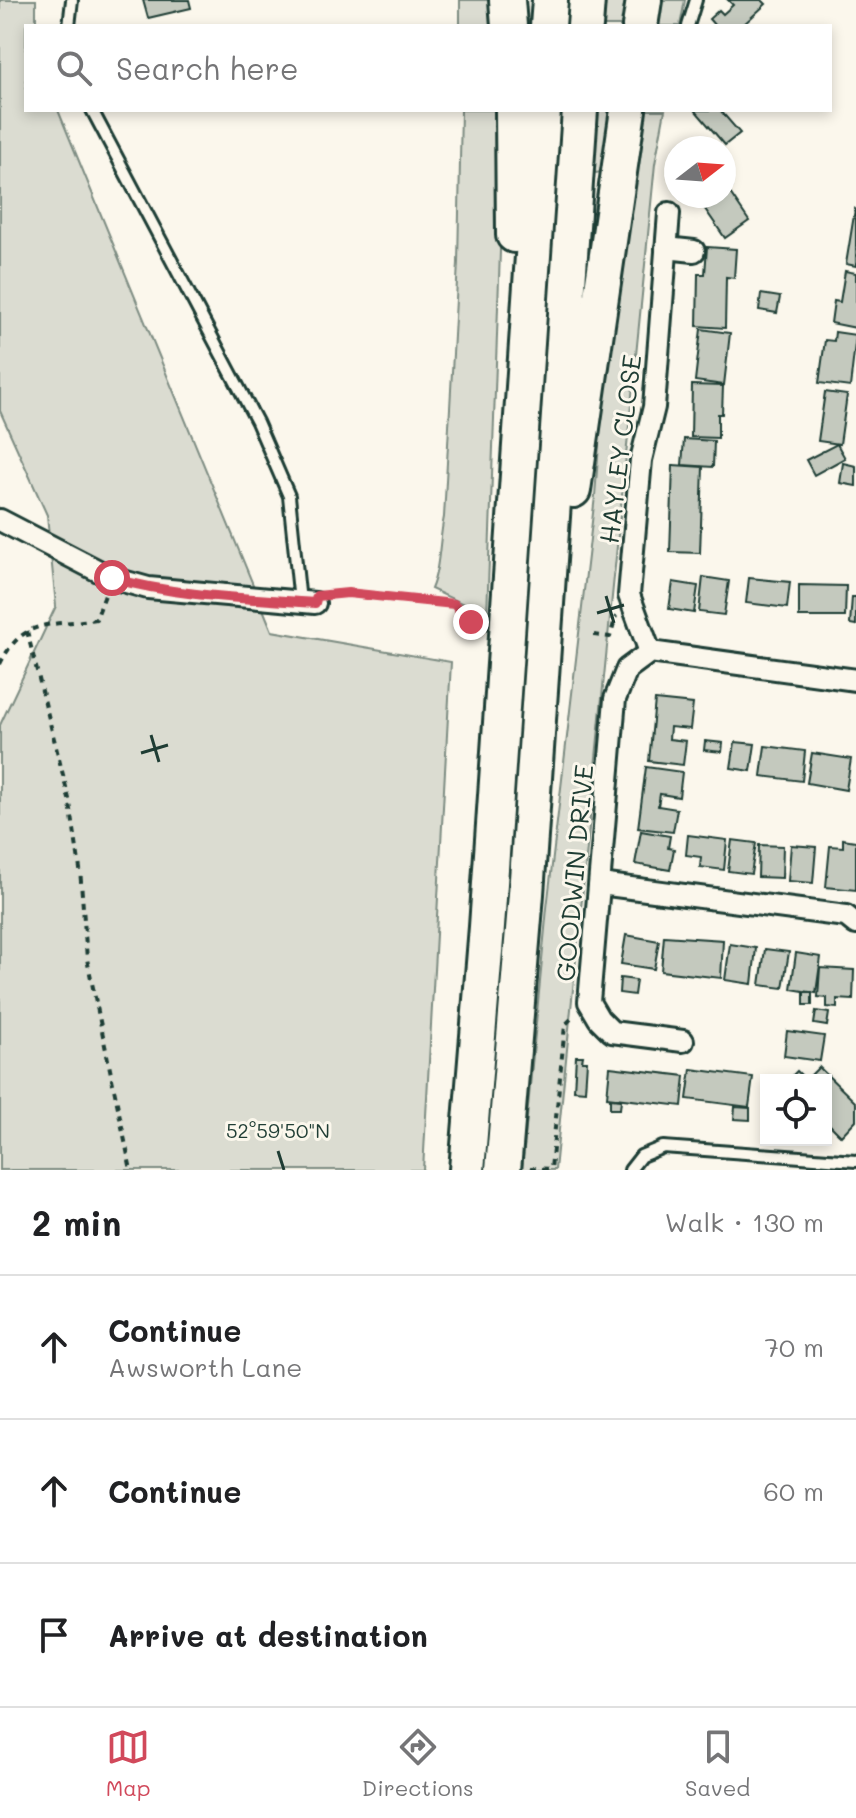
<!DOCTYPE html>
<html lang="en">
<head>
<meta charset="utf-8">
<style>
	body { margin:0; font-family:Mali,sans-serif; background:#f6f6f6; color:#202124 }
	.controls { position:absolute; right:24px; bottom:24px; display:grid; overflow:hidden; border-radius:0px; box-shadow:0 4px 12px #0003 }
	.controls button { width:72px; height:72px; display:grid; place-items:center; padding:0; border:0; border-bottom:2px solid #e0e0e0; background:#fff; color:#202124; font:40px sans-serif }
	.compass { position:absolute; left:664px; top:136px; width:72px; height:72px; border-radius:50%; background:#fff; box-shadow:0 4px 12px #0003; rotate:73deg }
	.stop { position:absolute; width:24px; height:24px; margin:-18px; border:6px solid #d1495b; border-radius:50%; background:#fff }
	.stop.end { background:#d1495b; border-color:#fff; box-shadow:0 2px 8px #0008 }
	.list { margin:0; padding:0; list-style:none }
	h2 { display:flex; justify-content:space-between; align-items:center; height:104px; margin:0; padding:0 32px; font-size:34px }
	h2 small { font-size:26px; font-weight:400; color:#757577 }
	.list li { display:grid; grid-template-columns:52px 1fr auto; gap:24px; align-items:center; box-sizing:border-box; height:144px; padding:0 32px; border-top:2px solid #e0e0e0 }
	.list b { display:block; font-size:30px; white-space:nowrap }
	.list p { margin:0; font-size:26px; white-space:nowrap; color:#757577 }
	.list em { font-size:26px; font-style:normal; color:#757577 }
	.icon { flex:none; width:44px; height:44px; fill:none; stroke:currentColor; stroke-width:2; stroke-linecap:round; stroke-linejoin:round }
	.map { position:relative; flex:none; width:856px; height:1170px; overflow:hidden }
	.search { position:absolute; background:#fff; box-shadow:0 4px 12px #0003; left:24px; right:24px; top:24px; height:88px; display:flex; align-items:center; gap:20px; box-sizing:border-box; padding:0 28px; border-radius:0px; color:#757577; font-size:30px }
	.sheet { height:536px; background:#fff }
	nav { display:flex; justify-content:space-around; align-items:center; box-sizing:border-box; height:112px; border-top:2px solid #e0e0e0; background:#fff; font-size:22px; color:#757577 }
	nav a { display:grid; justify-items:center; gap:4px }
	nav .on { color:#d1495b }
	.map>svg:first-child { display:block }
	.green { fill:#dbdcd1; stroke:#7d8c82; stroke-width:2 }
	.building { fill:#c4c9be; stroke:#1f3d34; stroke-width:2 }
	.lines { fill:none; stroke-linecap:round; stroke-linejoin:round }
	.service-casing { stroke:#1f3d34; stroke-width:16 }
	.minor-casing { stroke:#1f3d34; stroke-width:26 }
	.trunk-casing { stroke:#1f3d34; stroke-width:40 }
	.path { stroke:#1f3d34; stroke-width:4; stroke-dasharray:6 6; stroke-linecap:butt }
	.service { stroke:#fbf7ec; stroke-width:10 }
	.minor { stroke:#fbf7ec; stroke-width:20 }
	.trunk { stroke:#fbf7ec; stroke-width:34 }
	.route { stroke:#d1495b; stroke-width:10 }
	.ticks { fill:none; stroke:#1f3d34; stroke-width:3 }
	.labels { text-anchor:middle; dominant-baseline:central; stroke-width:6; stroke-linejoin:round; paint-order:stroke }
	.street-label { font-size:26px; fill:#1f3d34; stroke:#fbf7ec }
	.ticks-label { font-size:20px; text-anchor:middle; fill:#1f3d34; stroke:#fbf7ec; stroke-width:6; stroke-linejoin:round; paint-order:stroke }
</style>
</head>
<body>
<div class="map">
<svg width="856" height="1170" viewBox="0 0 856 1170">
	<rect width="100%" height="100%" fill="#fbf7ec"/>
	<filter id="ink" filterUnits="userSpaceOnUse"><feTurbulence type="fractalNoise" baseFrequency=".0125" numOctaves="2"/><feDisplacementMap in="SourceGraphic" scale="16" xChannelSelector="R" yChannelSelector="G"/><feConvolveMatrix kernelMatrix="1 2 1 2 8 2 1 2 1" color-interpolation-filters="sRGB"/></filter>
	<g filter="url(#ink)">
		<g class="green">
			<path d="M0,0H36V26H26V110H58L272,631L451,662L423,1170H0V725L56,606L47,515L0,411Z"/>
			<path d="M460,0H492L494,26H460Z"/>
			<path d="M603,0H631L628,26H601Z"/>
			<path d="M658,0H685L680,26H654Z"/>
			<path d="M461,110H498L500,251L487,615L431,589C440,568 439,541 444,517L458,263Z"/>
			<path d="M596,110H616L606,171L596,173L592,168Z"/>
			<path d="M642,110H665L655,164L555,1170H522L547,908L595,496L602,407Z"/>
		</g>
		<g class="building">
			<path d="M143,0H189L191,8L148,18Z"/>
			<path d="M728,0H762L766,4L742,26H715L709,19L719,10L723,14L733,5Z"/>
			<path d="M695,110H720L740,133L725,145Z"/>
			<path d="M724,177L732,187L728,190L749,221L725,238L696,196H724Z"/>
			<path d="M855,209L856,210V266L846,264Z"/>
			<path d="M707,247L736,249L734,278L726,277L725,328L697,326L698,274H705Z"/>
			<path d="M845,271L856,273V328L831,323L834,301L840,302Z"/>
			<path d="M761,294L780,297L777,313L759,310Z"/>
			<path d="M701,329L730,333L724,385L695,381Z"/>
			<path d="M835,332L856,335L850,387L819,383L825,340L834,341Z"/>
			<path d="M692,385L723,386L722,414H718V438L691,437Z"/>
			<path d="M825,392L847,395L840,444L818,441Z"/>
			<path d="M684,439L714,441L713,467L682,465Z"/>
			<path d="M837,444L845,458L814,475L806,460Z"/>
			<path d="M843,463L856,466V486L840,483Z"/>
			<path d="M673,465L703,467L700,553L670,552Z"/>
			<path d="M703,577L729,581L724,615L699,612Z"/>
			<path d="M749,578L790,582L787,608L746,603Z"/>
			<path d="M673,582L698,586L694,613L669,609Z"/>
			<path d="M799,585L846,586L845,617H799Z"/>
			<path d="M852,597H856V625L850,624Z"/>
			<path d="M655,700L693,704L690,729L670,727L669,739L686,741L683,765L649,761Z"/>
			<path d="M705,741L723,743L722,752L704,750Z"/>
			<path d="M735,742L755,744L751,771L731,768Z"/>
			<path d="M765,746L805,751L802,781L761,776Z"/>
			<path d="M812,753L851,759L846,790L807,783Z"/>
			<path d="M646,767L682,772L679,797L660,794L658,806L677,809L673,832L638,828Z"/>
			<path d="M641,831L670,836L668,848L674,849L670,870L635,864Z"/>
			<path d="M688,835L727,840L724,870L700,867L701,857L686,855Z"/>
			<path d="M843,839L856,841V890L826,887L830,846L843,847Z"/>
			<path d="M732,840L756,843L751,874L728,871Z"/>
			<path d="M759,845L783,846L782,878L758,877Z"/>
			<path d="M791,845L816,847L813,883L788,881Z"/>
			<path d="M626,935L659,941L654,969L621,964Z"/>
			<path d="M664,936L723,940L721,978L661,971Z"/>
			<path d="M730,944L756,948L752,984L725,980Z"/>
			<path d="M765,949L789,952L783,988L760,985Z"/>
			<path d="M796,953L821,957L816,993L791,989Z"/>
			<path d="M820,968L854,970L853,1000L837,999V1008L827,1007V998L818,997Z"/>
			<path d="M620,978L636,980L634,995L619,993Z"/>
			<rect x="804" y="992" width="8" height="13"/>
			<path d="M816,1011L829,1013L827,1026L814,1024Z"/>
			<path d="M787,1031L824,1036L820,1061L784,1056Z"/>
			<path d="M576,1056H583L582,1061H587L585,1091L574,1090Z"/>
			<path d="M610,1067L685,1076L682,1106L607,1097Z"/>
			<path d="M819,1067L856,1103V1120L841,1136L826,1121V1080H788L797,1071L806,1080Z"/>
			<path d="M691,1069L753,1077L749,1107L687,1099Z"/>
			<path d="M610,1099L621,1100L620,1109H610Z"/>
			<path d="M735,1107L750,1108V1120L734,1119Z"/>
		</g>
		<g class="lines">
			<g class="service-casing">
				<g id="service">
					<path d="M69,26L72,0"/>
					<path d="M688,26L696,0"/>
					<path d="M92,110L257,422L289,496L300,602"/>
					<path d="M630,1170L641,1156L663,1147L856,1161"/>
				</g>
			</g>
			<g class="minor-casing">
				<g id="minor">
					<path d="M666,248L694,251"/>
					<path d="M0,520L112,578L148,588L315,603"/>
					<path d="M650,652L627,669L615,699L589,1002L599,1019L612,1032L683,1041"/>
					<path d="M650,652L629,595L641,460L654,407L669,213"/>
					<path d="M650,652L856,680"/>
					<path d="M600,884L846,916L856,924"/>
				</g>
			</g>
			<g class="trunk-casing">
				<g id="trunk">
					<path d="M507,0L509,26"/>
					<path d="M548,26L550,0"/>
					<path d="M585,26L587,0"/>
					<path d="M640,26L644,0"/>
					<path d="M513,110L514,235"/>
					<path d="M573,490L628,110"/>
					<path d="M467,1170L487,927L543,110"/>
					<path d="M503,1170L526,894L580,110"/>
				</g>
			</g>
			<g class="path">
				<path d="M332,595L348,593L454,604L471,622"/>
				<path d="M27,631L70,803L80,869L87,959L131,1170"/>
				<path d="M594,635L610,637L616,616"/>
				<path d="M0,664C24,616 51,627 96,619L105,595"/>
				<path d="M530,1168L551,1169L565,1025L574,1016"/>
			</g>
			<use href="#service" class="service"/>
			<use href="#minor" class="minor"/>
			<use href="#trunk" class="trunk"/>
		</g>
	</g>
	<g class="lines" filter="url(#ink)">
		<path class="route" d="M112,578C178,597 247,598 315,603L317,596L348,593L454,604L471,622"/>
	</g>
	<path class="ticks" d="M606,596L614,623M597,613L624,605M151,735L159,762M141,753L168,745M278,1151L284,1170"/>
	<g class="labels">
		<g class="street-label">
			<text transform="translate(620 449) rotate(-83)">HAYLEY CLOSE</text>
			<text transform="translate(574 873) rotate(-85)">GOODWIN DRIVE</text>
		</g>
	</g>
	<g class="ticks-label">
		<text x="278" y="1138">52°59'50"N</text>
	</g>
</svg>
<div class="controls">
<button><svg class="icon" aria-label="locate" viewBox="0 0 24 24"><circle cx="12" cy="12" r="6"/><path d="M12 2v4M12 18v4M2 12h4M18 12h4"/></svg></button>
</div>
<svg class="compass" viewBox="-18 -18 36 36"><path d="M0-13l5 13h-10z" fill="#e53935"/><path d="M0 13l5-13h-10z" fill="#757577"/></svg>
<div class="stop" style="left:112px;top:578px"></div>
<div class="stop end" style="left:471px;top:622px"></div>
<div class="search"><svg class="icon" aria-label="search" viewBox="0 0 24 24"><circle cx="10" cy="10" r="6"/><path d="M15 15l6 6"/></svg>Search here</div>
</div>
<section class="sheet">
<h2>2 min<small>Walk · 130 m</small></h2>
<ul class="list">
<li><svg class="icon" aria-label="ahead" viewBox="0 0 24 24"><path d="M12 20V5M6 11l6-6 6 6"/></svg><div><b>Continue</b><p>Awsworth Lane</p></div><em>70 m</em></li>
<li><svg class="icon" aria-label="ahead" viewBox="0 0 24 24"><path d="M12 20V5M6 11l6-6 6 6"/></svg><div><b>Continue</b></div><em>60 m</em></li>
<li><svg class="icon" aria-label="arrive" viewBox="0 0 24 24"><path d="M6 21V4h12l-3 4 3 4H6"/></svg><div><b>Arrive at destination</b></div></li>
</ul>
</section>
<nav>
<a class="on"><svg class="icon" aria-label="map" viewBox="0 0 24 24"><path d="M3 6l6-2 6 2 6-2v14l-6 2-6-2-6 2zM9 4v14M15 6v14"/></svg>Map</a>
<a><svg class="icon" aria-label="directions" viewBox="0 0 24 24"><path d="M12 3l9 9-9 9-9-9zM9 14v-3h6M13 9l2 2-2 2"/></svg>Directions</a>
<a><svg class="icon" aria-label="saved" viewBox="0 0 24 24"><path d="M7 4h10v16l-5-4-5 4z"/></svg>Saved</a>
</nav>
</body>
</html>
